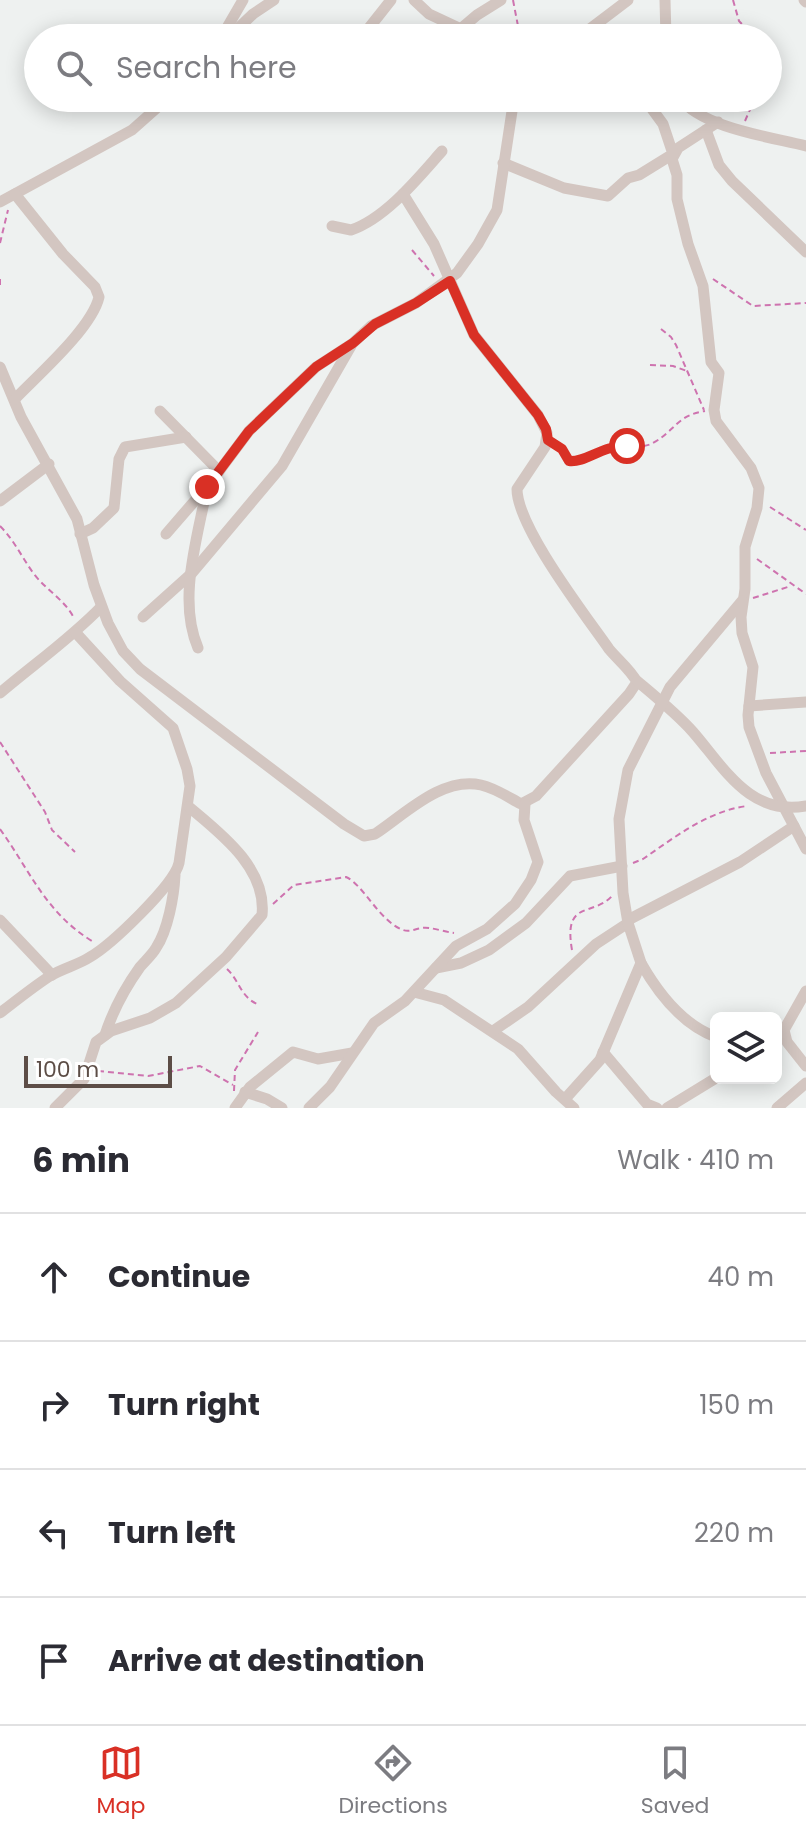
<!DOCTYPE html>
<html lang="en">
<head>
<meta charset="utf-8">
<style>
	body { margin:0; font-family:Poppins,sans-serif; background:#f2f2f3; color:#2b2b33 }
	.controls { position:absolute; right:24px; bottom:24px; display:grid; overflow:hidden; border-radius:12px; box-shadow:0 4px 20px #0003 }
	.controls button { width:72px; height:72px; display:grid; place-items:center; padding:0; border:0; border-bottom:2px solid #e1e1e2; background:#fff; color:#2b2b33; font:40px sans-serif }
	.scale { position:absolute; left:24px; bottom:20px; width:148px; box-sizing:border-box; padding-left:8px; border:4px solid #5c4d46; border-top:0; font-size:22px; line-height:28px; white-space:nowrap; color:#5c4d46; -webkit-text-stroke:6px #fff; paint-order:stroke }
	.stop { position:absolute; width:24px; height:24px; margin:-18px; border:6px solid #d93025; border-radius:50%; background:#fff }
	.stop.end { background:#d93025; border-color:#fff; box-shadow:0 2px 8px #0008 }
	.list { margin:0; padding:0; list-style:none }
	h2 { display:flex; justify-content:space-between; align-items:center; height:104px; margin:0; padding:0 32px; font-size:34px }
	h2 small { font-size:26px; font-weight:400; color:#7c7c81 }
	.list li { display:grid; grid-template-columns:52px 1fr auto; gap:24px; align-items:center; box-sizing:border-box; height:128px; padding:0 32px; border-top:2px solid #e1e1e2 }
	.list b { display:block; font-size:30px; white-space:nowrap }
	.list em { font-size:26px; font-style:normal; color:#7c7c81 }
	.icon { flex:none; width:44px; height:44px; fill:none; stroke:currentColor; stroke-width:2; stroke-linecap:round; stroke-linejoin:round }
	.map { position:relative; flex:none; width:806px; height:1108px; overflow:hidden }
	.search { position:absolute; background:#fff; box-shadow:0 4px 20px #0003; left:24px; right:24px; top:24px; height:88px; display:flex; align-items:center; gap:20px; box-sizing:border-box; padding:0 28px; border-radius:44px; color:#7c7c81; font-size:30px }
	.sheet { height:616px; background:#fff }
	nav { display:flex; justify-content:space-around; align-items:center; box-sizing:border-box; height:112px; border-top:2px solid #e1e1e2; background:#fff; font-size:22px; color:#7c7c81 }
	nav a { display:grid; justify-items:center; gap:4px }
	nav .on { color:#d93025 }
	.map>svg:first-child { display:block }
	.lines { fill:none; stroke-linecap:round; stroke-linejoin:round }
	.path { stroke:#ce73af; stroke-width:2; stroke-dasharray:6 4; stroke-linecap:butt }
	.minor { stroke:#d3c6c1; stroke-width:11 }
	.route { stroke:#d93025; stroke-width:10 }
</style>
</head>
<body>
<div class="map">
<svg width="806" height="1108" viewBox="0 0 806 1108">
	<rect width="100%" height="100%" fill="#eef1f0"/>
	<g class="lines">
		<g class="path">
			<path d="M513,0L518,26L527,38"/>
			<path d="M733,0L739,21L755,38"/>
			<path d="M745,121L755,98"/>
			<path d="M0,243L8,210"/>
			<path d="M412,250L434,276"/>
			<path d="M0,279V287"/>
			<path d="M713,279L753,306L806,303"/>
			<path d="M661,329L671,337L676,345L704,410"/>
			<path d="M650,365L673,366L687,371"/>
			<path d="M555,445L562,449L570,462C584,462 595,450 610,447C624,444 640,450 653,443C675,431 677,415 705,411"/>
			<path d="M770,507L806,530"/>
			<path d="M0,526C15,541 22,558 34,574C47,591 64,599 74,618"/>
			<path d="M757,559L806,594"/>
			<path d="M753,598L791,586"/>
			<path d="M0,742L45,812L52,830L75,852"/>
			<path d="M770,753L806,751"/>
			<path d="M0,829C30,871 46,913 92,941"/>
			<path d="M633,863L643,859C675,837 708,811 747,806"/>
			<path d="M273,904L294,885L346,877C363,884 379,921 403,930C412,933 419,926 429,928C437,929 446,932 454,933"/>
			<path d="M572,950C563,899 593,917 612,896"/>
			<path d="M227,969C240,981 241,999 260,1005"/>
			<path d="M98,1071L148,1076L200,1066L233,1085"/>
			<path d="M234,1091L235,1070L258,1032"/>
		</g>
		<g class="minor">
			<path d="M414,0L429,14L461,29"/>
			<path d="M665,0L666,38"/>
			<path d="M804,0L806,2"/>
			<path d="M221,38L243,0"/>
			<path d="M228,38L253,14L274,0"/>
			<path d="M361,38L391,0"/>
			<path d="M450,38L477,15L501,0"/>
			<path d="M578,38L628,0"/>
			<path d="M257,98H273"/>
			<path d="M680,98C702,128 771,137 806,146"/>
			<path d="M718,122L678,148L672,159L677,175V199L688,244L703,286L711,362L719,373L714,410L716,421L751,468L759,488L757,508L745,547V589L741,617L742,633L753,667L748,715L749,727L766,773L806,849"/>
			<path d="M706,130L719,165L732,181L806,252"/>
			<path d="M503,163L564,188L608,196L628,178L639,175L673,154L663,124L644,98"/>
			<path d="M0,202L132,130L168,98"/>
			<path d="M332,226L351,230C386,218 418,178 442,151"/>
			<path d="M0,367L21,417L77,519L94,585L108,623L123,651L140,669L344,824L364,836L375,834C404,815 442,776 481,785C495,788 508,797 521,804L536,796L629,694L637,682C630,669 618,660 609,649C586,616 517,527 517,489L545,447L547,433L538,415L474,335L434,244L403,194"/>
			<path d="M15,399C38,375 92,328 99,297L95,287L63,254L15,194"/>
			<path d="M160,411L219,471"/>
			<path d="M0,501L49,464"/>
			<path d="M80,534L93,528L114,508L119,459L125,447L186,437"/>
			<path d="M166,534L211,482L249,431L316,367L353,343L371,326L416,303L457,273L478,244L497,210L514,98"/>
			<path d="M143,617L192,573L282,466L351,346"/>
			<path d="M198,648C177,599 198,537 207,487"/>
			<path d="M637,681C656,697 677,714 693,732C725,769 750,816 806,806"/>
			<path d="M0,693C34,664 70,639 101,607"/>
			<path d="M749,706L806,702"/>
			<path d="M0,920L52,975"/>
			<path d="M628,920L740,862L794,826"/>
			<path d="M641,963C658,993 683,1025 716,1037"/>
			<path d="M436,968L461,963L489,950L526,923L570,876L622,866"/>
			<path d="M806,991L784,1030L787,1042L806,1066"/>
			<path d="M414,992L444,1000L518,1049L556,1092L574,1108"/>
			<path d="M0,1013C17,1000 33,987 50,976C63,968 78,965 90,957C111,945 174,885 179,863L190,786L187,769L173,728L120,681L76,633"/>
			<path d="M493,1031L528,1007L596,944L628,923"/>
			<path d="M105,1035C113,1010 125,988 140,967C145,961 152,955 156,948C168,930 174,896 175,875"/>
			<path d="M603,1052L647,1104L657,1108"/>
			<path d="M245,1092L267,1099L282,1108"/>
			<path d="M565,1099L600,1060L641,963L628,923L623,893L619,819L628,770L670,687L742,601"/>
			<path d="M55,1108L84,1079L96,1042L111,1031L150,1018L176,1003L226,957L262,915C267,868 220,833 189,807"/>
			<path d="M235,1108L250,1087L293,1052L318,1059L352,1053"/>
			<path d="M309,1108L330,1087L374,1023L405,1001L456,946L487,929L515,904L531,880L538,862L524,820L525,804"/>
			<path d="M667,1108L716,1078"/>
			<path d="M777,1108L806,1083"/>
		</g>
	</g>
	<g class="lines">
		<path class="route" d="M207,487L249,431L316,367L353,343L375,324L416,303L450,281L474,335L538,415L546,429L548,440L562,449L569,461C586,463 602,445 627,446"/>
	</g>
</svg>
<div class="controls">
<button><svg class="icon" aria-label="layers" viewBox="0 0 24 24"><path d="M12 4l9 5-9 5-9-5zM3 14l9 5 9-5"/></svg></button>
</div>
<div class="scale">100 m</div>
<div class="stop" style="left:627px;top:446px"></div>
<div class="stop end" style="left:207px;top:487px"></div>
<div class="search"><svg class="icon" aria-label="search" viewBox="0 0 24 24"><circle cx="10" cy="10" r="6"/><path d="M15 15l6 6"/></svg>Search here</div>
</div>
<section class="sheet">
<h2>6 min<small>Walk · 410 m</small></h2>
<ul class="list">
<li><svg class="icon" aria-label="ahead" viewBox="0 0 24 24"><path d="M12 20V5M6 11l6-6 6 6"/></svg><div><b>Continue</b></div><em>40 m</em></li>
<li><svg class="icon" aria-label="right" viewBox="0 0 24 24"><path d="M7 20v-9h11M14 6l5 5-5 5"/></svg><div><b>Turn right</b></div><em>150 m</em></li>
<li><svg class="icon" aria-label="left" viewBox="0 0 24 24"><path d="M17 20v-9H6M10 6l-5 5 5 5"/></svg><div><b>Turn left</b></div><em>220 m</em></li>
<li><svg class="icon" aria-label="arrive" viewBox="0 0 24 24"><path d="M6 21V4h12l-3 4 3 4H6"/></svg><div><b>Arrive at destination</b></div></li>
</ul>
</section>
<nav>
<a class="on"><svg class="icon" aria-label="map" viewBox="0 0 24 24"><path d="M3 6l6-2 6 2 6-2v14l-6 2-6-2-6 2zM9 4v14M15 6v14"/></svg>Map</a>
<a><svg class="icon" aria-label="directions" viewBox="0 0 24 24"><path d="M12 3l9 9-9 9-9-9zM9 14v-3h6M13 9l2 2-2 2"/></svg>Directions</a>
<a><svg class="icon" aria-label="saved" viewBox="0 0 24 24"><path d="M7 4h10v16l-5-4-5 4z"/></svg>Saved</a>
</nav>
</body>
</html>
